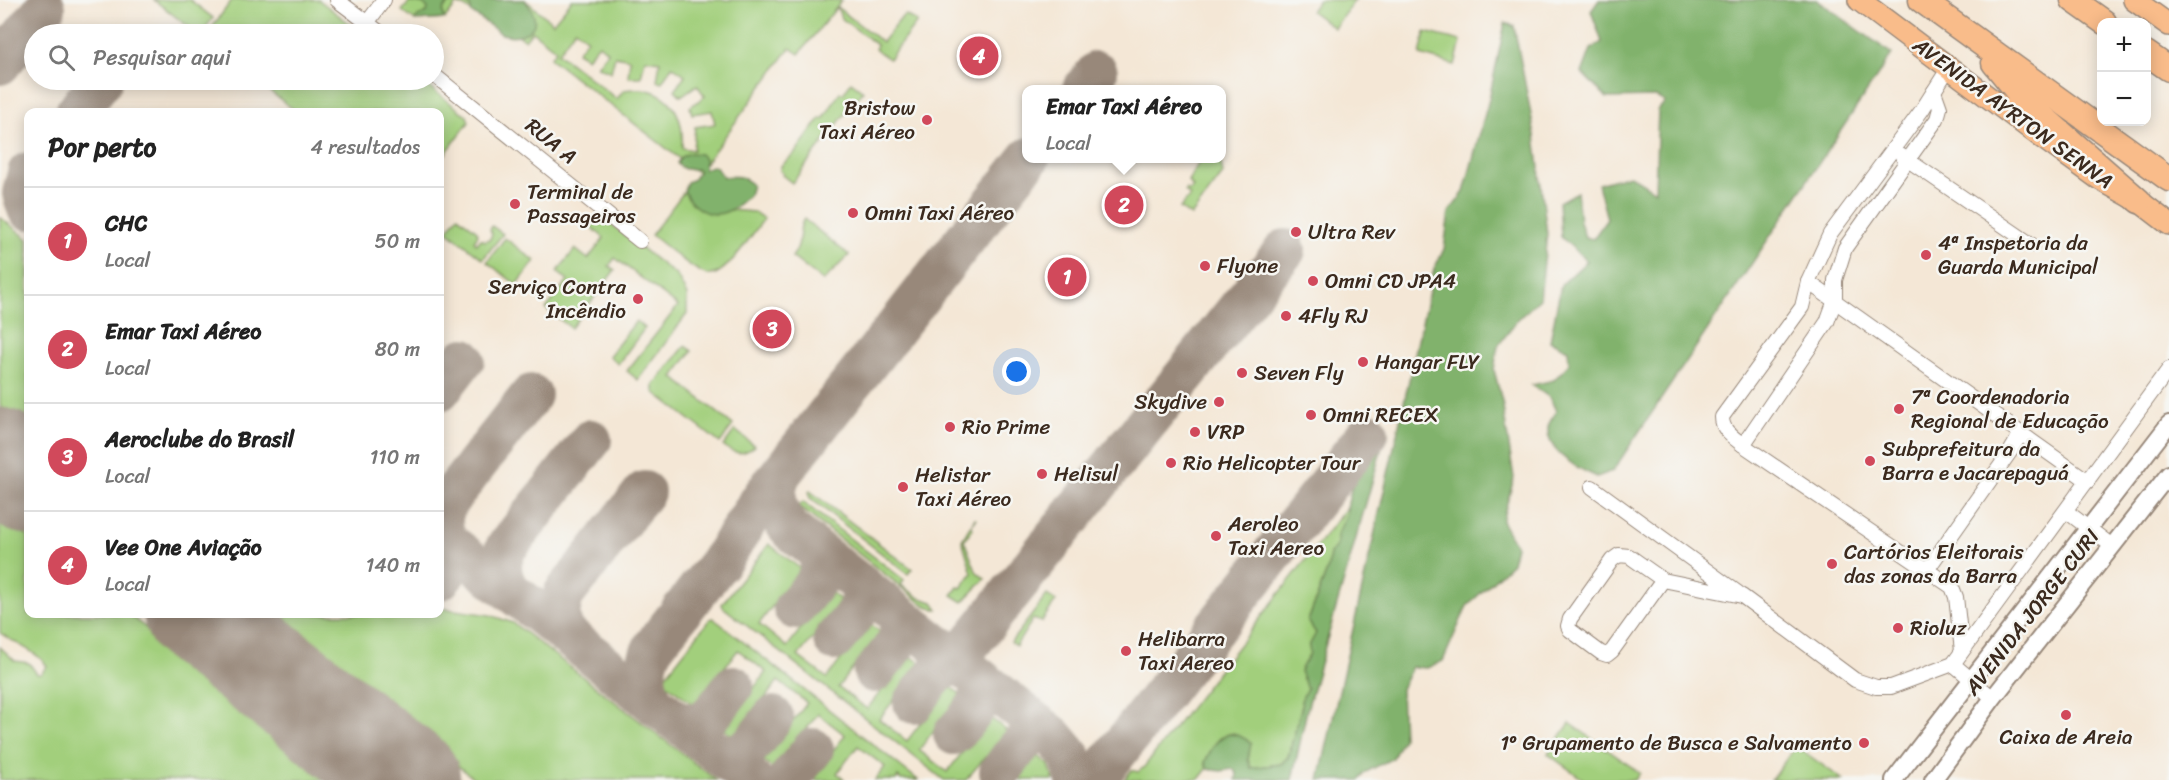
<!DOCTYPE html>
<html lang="pt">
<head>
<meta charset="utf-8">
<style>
	body { margin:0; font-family:Sriracha,sans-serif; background:#f6f6f6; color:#222 }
	.controls { position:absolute; right:18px; top:18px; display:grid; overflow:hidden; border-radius:12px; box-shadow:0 3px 15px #0003 }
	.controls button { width:54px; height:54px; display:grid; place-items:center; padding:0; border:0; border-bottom:2px solid #e0e0e0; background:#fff; color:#222; font:30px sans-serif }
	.you { position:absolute; left:1017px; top:372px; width:21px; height:21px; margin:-15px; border:4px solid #fff; border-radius:50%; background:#1a73e8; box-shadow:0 0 0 9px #1a73e833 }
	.badge { display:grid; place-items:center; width:39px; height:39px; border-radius:50%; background:#d1495b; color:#fff; font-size:20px; font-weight:700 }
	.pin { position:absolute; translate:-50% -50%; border:3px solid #fff; box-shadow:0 2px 6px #0006 }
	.popup { position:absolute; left:1022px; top:85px; width:204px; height:78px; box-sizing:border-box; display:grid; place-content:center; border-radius:12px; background:#fff; filter:drop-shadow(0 2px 4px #0005); font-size:20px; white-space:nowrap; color:#767676 }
	.popup b { font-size:22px; color:#222 }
	.popup::after { content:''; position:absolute; left:50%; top:100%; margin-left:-12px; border:12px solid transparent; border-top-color:#fff }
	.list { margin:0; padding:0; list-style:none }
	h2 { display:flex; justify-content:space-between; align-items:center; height:78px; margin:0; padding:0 24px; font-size:26px }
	h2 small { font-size:20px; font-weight:400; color:#767676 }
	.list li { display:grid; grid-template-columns:39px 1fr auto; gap:18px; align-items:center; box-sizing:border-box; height:108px; padding:0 24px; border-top:2px solid #e0e0e0 }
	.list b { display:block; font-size:22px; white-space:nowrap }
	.list p { margin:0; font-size:20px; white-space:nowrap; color:#767676 }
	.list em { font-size:20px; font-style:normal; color:#767676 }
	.icon { flex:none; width:33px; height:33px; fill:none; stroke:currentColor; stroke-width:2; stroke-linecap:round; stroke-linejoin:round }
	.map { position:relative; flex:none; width:2169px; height:780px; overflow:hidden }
	.search { position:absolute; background:#fff; box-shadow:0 3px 15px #0003; left:24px; top:24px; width:420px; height:66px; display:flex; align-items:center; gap:15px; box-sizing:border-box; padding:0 21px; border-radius:33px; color:#767676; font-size:22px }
	.panel { position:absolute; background:#fff; box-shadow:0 3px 15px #0003; left:24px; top:108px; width:420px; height:510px; border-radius:12px }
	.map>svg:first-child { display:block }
	.green { fill:#a2cf7c; stroke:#6e7c4d; stroke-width:1.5; fill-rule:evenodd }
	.forest { fill:#81b26c; stroke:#5e6e45; stroke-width:1.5 }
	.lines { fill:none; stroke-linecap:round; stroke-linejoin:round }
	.taxiway { stroke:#98887a; stroke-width:42 }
	.runway { stroke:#98887a; stroke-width:105 }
	.minor-casing { stroke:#98887a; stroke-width:16 }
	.tertiary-casing { stroke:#98887a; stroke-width:20 }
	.trunk-casing { stroke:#98887a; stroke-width:24 }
	.motorway-casing { stroke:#98887a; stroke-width:27 }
	.minor { stroke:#fff; stroke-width:14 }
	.tertiary { stroke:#fff; stroke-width:16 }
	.trunk { stroke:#f9bc8a; stroke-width:21 }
	.motorway { stroke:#f9bc8a; stroke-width:24 }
	.poi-dot { fill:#d1495b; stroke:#f6f6f2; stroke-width:2 }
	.labels { text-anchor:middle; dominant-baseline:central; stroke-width:5; stroke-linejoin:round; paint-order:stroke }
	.poi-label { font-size:21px; fill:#3b2a1e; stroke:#f6f6f2; text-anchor:start }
	.street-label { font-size:21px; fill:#3b2a1e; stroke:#f6f6f2 }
</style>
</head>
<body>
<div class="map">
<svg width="2169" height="780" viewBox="0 0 2169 780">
	<rect width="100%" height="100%" fill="#f6f6f2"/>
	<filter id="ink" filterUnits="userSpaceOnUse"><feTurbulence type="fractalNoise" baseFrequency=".0167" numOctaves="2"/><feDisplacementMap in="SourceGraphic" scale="12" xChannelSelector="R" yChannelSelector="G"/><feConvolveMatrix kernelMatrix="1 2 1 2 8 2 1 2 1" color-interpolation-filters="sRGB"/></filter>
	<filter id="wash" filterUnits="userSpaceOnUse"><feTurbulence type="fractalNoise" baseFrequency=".008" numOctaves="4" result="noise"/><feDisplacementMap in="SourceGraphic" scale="24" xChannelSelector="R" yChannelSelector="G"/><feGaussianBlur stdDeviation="1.35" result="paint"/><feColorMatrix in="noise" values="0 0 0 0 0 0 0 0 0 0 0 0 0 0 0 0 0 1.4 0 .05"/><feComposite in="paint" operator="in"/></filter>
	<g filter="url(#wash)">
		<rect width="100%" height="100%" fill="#f4e7d6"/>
		<g class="green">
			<path d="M154,0H190L213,18L201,34H198Z"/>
			<path d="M232,0H319L363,34H207Z"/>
			<path d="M411,0H525L553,23L572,0H842L837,7L882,42L903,16L906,15L917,22L889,59L875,49L877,45L841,18L837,7L799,54L790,48L698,173L550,58L556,50L532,31L525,40L507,27L502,34L462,5L461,6L457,4L445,19L415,21L402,11ZM575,29L587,39L577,52L587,58L599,44L608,52L597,66L611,72L615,56L630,59L628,77H641L645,59L660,61L657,81L662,82L672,66L685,75L675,90L681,96L697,85L705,96L690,107L692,114L712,111L715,124L695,127L693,150L682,148C685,109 665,84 624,90L617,99L558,53Z"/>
			<path d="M1319,0H1355L1334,28L1311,11Z"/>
			<path d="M1425,32L1461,41L1455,65L1420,55Z"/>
			<path d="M255,80H420L467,116L469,122L440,161V112H297Z"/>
			<path d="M851,82L863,91L792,183L782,175L783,173L780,171L781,166L795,153L820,119L824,118L840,92L843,94Z"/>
			<path d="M1197,159H1220L1223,174L1191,216L1180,208L1190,196L1185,191L1186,189L1189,191L1193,187L1188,181L1200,161Z"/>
			<path d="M692,181L730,210L754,212L764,219C753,232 726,277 709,275C698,275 662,243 651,235Z"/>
			<path d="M599,215L677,276L687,295V314L638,380L627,371L678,306L615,258L609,266L615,270L571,328L546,309L568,280L557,272L575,249L588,259L604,238L590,226Z"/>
			<path d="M458,216L477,231L478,235L474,241L477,244L481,239L485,241L490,239L492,234L490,229L492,226L503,234L483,259L447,231Z"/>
			<path d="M0,217L28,239V429L0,406Z"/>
			<path d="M804,219L849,255L823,281L792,257C804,242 796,230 804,219Z"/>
			<path d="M505,238L535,261L517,285L487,262Z"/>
			<path d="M636,321L645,328L618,364L609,356Z"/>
			<path d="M685,346L692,351L673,377L733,425L720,443L654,392V385Z"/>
			<path d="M735,430L755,446C743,456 734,454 723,446Z"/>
			<path d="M810,491L912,569L908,574L810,498L808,493Z"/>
			<path d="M803,502L904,580L901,585L920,598L933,602L938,609H934L923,604L798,506Z"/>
			<path d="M1347,507V513L1337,545L1330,554L1328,568L1308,621L1316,633L1315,638L1309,646L1310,653L1300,671L1307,688L1301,701L1302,706L1288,757L1281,764L1251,768L1248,760L1249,754L1234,733C1217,735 1212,748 1205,762L1207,769L1199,779L1124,780L1132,770L1138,772L1144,767Z"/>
			<path d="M0,514L28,536V614H128L340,780H0V647L15,661L29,663L37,674H41L47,666C38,652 14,643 0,633Z"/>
			<path d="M975,518L976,519L971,526L973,528L964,540L976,571L985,579L963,602L952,595L958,587L961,588L972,573L962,540Z"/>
			<path d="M769,544L810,576L789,602L780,596L759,624L787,647L809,618L801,612L821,584L849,607L829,634L821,628L798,656L827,678L849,649L841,643L861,617L890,639L869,665L860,659L838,687L867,709L889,681L881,674L901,648L930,671L909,696L901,691L879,719L907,741L929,712L921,706L941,679L970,702L949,728L940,722L919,750L947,772L969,744L961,737L982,711L1016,738L995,764L985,757L966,780H944L723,607L722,604Z"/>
			<path d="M1047,595L1056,601L1041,622L1033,619L1016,646L1011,642Z"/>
			<path d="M440,608L490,615L513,623L716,780H476L264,614H440Z"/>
			<path d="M713,618L918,780H901L898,777L896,780H875L885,767L858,746L837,773L844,780H797L816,756L824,763L845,735L818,714L797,741L804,747L782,776L754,753L775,725L785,732L807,703L778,681L756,710L764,717L742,744L714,721L736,694L745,700L766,672L738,650L716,678L724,685L703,712L662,680L710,619Z"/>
			<path d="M1570,723L1640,773L1635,780H1584L1548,754Z"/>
			<path d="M1796,746L1843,780H1771Z"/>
			<path d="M1030,749L1049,765L1054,780H1015L1009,776Z"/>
		</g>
		<g class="forest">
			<path d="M411,0H525C528,5 533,11 534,17C538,35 514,38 502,34L471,12V8L467,3C455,0 438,4 445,19L415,21L418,16L427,12L428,8L422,4L409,2Z"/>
			<path d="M1599,0H1817L1892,54L1613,471L1597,477C1579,469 1546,452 1548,428C1548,423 1554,416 1556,411L1550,398L1532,385L1554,380L1569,364L1568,350L1550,341L1561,285L1587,261L1561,237L1559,202L1577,192L1580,222L1585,237L1593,239L1607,219L1598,184L1630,175L1655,191L1658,110L1665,102L1656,97L1607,98L1582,73L1591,49L1602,42L1591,11Z"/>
			<path d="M1505,23L1514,26L1535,135L1547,234L1540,299L1517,320L1498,346L1494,370L1502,401L1514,478L1502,521L1516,546L1512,563L1467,606L1443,661L1427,668L1412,667L1401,689L1403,738L1393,758L1366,772L1360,780H1319L1434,269L1444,249L1449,212L1464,192L1489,99Z"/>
			<path d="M690,153L700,154L705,159L704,169L712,166L716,167L723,177C738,177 740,173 752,185L749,195C743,201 734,209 726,212C708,219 689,206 684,190L687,182L694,179L699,170L697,169C689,170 682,170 677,163L682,156Z"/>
			<path d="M1386,433L1307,710L1292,780H1236L1237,774L1233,769L1221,771L1207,769L1205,762C1216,738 1227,724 1251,743L1248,760L1251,768L1281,764L1288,757L1302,706L1301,701L1307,688L1300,671L1310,653L1309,646L1316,633L1308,621L1328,568L1330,554L1337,545V536L1347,513V507L1352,486L1365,467L1366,456L1373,440Z"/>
		</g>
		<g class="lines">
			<g class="taxiway">
				<path d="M0,64L45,8"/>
				<path d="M1083,89L1097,72"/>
				<path d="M76,112L102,80"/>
				<path d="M28,173L23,193L28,209"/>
				<path d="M440,390L464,359"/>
				<path d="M779,477C771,498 778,517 793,532L1054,737L1070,756L1077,780"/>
				<path d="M440,536L752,780"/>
				<path d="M440,579C458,564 442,539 442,520C442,514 445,508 447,502L531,395"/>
				<path d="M507,588C500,573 499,563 506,548L591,440"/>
				<path d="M794,608C807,592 829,574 818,552"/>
				<path d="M206,614L214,625L244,651"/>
				<path d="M566,635C558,620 558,610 564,594L644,492"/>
				<path d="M834,640C847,623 870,605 858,583"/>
				<path d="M937,645C948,652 957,654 968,646L1285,250"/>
				<path d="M874,672C887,655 909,637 897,615"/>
				<path d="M914,703C927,686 939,661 963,666"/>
				<path d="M654,704C642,683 643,667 654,646L725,555L763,496L1029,158"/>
				<path d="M678,722C708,730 717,706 733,686"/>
				<path d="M954,734C967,718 990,699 978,677"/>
				<path d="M718,753C747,761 757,737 773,717"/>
				<path d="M1000,772C1013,756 1026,727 1051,735"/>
				<path d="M788,780L813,749"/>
				<path d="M1095,780L1368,433"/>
			</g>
			<g class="runway">
				<path d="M0,460L28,482"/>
				<path d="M196,614L408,780"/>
			</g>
		</g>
	</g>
	<g filter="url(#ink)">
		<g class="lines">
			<g class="minor-casing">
				<g id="minor">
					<path d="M337,0L382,34"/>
					<path d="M367,23L384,0"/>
					<path d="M1948,69L1922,110L1830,234L1808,282L1802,307L1722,417C1722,431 1733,437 1743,445L1952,587L1956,597L1962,651"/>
					<path d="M434,75L640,241"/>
					<path d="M1902,156L2032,245"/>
					<path d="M1808,282L2088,481"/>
					<path d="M1743,445L1827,322L1835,300V280L1845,248L1937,119L1940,108L1934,91"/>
					<path d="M1592,487L1738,593"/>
					<path d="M2066,511L2112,546"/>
					<path d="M1927,570L2010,452L2021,433"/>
					<path d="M1663,580L1612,651L1607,655L1601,653L1570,630L1568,626L1570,619L1612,560L1619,555L1629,556L1663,580L1742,596L1855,680L1876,687H1891L1953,664L2169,369"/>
					<path d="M1953,664L1993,698"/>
				</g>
			</g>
			<g class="tertiary-casing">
				<g id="tertiary">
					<path d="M1894,780L2169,424"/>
					<path d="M1933,780L1993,698L2169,474"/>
				</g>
			</g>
			<g class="trunk-casing">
				<g id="trunk">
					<path d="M1859,0L2040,136L2098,178L2139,201L2169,224"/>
					<path d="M2134,0L2169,25"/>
				</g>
			</g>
			<g class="motorway-casing">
				<g id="motorway">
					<path d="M1921,0L2169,179"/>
					<path d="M2073,0L2104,22"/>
					<path d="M2146,53L2169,69"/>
					<path d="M1994,63L2026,102L2139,201"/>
				</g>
			</g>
			<use href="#minor" class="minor"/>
			<use href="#tertiary" class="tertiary"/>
			<use href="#trunk" class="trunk"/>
			<use href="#motorway" class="motorway"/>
		</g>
	</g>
	<g class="poi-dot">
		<circle cx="927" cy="120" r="6"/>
		<circle cx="515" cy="204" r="6"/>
		<circle cx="853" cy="213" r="6"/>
		<circle cx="1296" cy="232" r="6"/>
		<circle cx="1926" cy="255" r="6"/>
		<circle cx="1205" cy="266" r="6"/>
		<circle cx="1313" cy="281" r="6"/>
		<circle cx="638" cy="299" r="6"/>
		<circle cx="1286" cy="316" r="6"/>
		<circle cx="1363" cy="362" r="6"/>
		<circle cx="1242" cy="373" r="6"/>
		<circle cx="1219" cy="402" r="6"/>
		<circle cx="1899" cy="409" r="6"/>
		<circle cx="1311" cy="415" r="6"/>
		<circle cx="950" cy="427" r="6"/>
		<circle cx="1195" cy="432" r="6"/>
		<circle cx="1870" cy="461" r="6"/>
		<circle cx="1171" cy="463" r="6"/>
		<circle cx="1042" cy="474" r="6"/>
		<circle cx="903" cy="487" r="6"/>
		<circle cx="1216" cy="536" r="6"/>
		<circle cx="1832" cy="564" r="6"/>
		<circle cx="1898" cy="628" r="6"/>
		<circle cx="1126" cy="651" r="6"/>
		<circle cx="2066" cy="715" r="6"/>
		<circle cx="1864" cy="743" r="6"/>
	</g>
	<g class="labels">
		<g class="poi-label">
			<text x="915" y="108" text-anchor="end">Bristow<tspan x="915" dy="24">Taxi Aéreo</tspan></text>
			<text x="527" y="192">Terminal de<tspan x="527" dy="24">Passageiros</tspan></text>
			<text x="865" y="213">Omni Taxi Aéreo</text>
			<text x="1308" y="232">Ultra Rev</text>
			<text x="1938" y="243">4ª Inspetoria da<tspan x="1938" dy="24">Guarda Municipal</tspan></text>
			<text x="1217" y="266">Flyone</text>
			<text x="1325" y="281">Omni CD JPA4</text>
			<text x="626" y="287" text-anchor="end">Serviço Contra<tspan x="626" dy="24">Incêndio</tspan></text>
			<text x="1298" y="316">4Fly RJ</text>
			<text x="1375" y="362">Hangar FLY</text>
			<text x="1254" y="373">Seven Fly</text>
			<text x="1911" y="397">7ª Coordenadoria<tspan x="1911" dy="24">Regional de Educação</tspan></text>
			<text x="1207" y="402" text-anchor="end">Skydive</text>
			<text x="1323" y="415">Omni RECEX</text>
			<text x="962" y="427">Rio Prime</text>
			<text x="1207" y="432">VRP</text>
			<text x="1882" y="449">Subprefeitura da<tspan x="1882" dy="24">Barra e Jacarepaguá</tspan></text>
			<text x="1183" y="463">Rio Helicopter Tour</text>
			<text x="1054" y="474">Helisul</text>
			<text x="915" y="475">Helistar<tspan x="915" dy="24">Taxi Aéreo</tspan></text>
			<text x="1228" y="524">Aeroleo<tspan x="1228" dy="24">Taxi Aereo</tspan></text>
			<text x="1844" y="552">Cartórios Eleitorais<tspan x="1844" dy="24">das zonas da Barra</tspan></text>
			<text x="1910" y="628">Rioluz</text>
			<text x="1138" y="639">Helibarra<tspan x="1138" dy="24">Taxi Aereo</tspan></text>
			<text x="2066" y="737" text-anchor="middle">Caixa de Areia</text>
			<text x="1852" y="743" text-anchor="end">1º Grupamento de Busca e Salvamento</text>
		</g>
		<g class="street-label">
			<text transform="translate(2013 113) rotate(36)">AVENIDA AYRTON SENNA</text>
			<text transform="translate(551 141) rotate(39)">RUA A</text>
			<text transform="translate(2032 612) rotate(-52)">AVENIDA JORGE CURI</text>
		</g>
	</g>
</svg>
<div class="controls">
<button>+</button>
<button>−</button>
</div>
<div class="you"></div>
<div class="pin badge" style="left:1067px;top:277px">1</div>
<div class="pin badge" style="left:1124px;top:205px">2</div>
<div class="popup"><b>Emar Taxi Aéreo</b>Local</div>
<div class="pin badge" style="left:772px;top:329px">3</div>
<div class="pin badge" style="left:979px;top:56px">4</div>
<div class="search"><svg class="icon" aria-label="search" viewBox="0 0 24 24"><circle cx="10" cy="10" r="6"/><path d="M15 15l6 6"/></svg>Pesquisar aqui</div>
<section class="panel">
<h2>Por perto<small>4 resultados</small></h2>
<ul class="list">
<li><span class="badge">1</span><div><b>CHC</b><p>Local</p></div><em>50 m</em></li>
<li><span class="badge">2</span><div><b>Emar Taxi Aéreo</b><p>Local</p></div><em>80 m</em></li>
<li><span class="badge">3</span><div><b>Aeroclube do Brasil</b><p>Local</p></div><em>110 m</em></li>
<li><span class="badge">4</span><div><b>Vee One Aviação</b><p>Local</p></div><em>140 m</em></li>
</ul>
</section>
</div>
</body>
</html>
